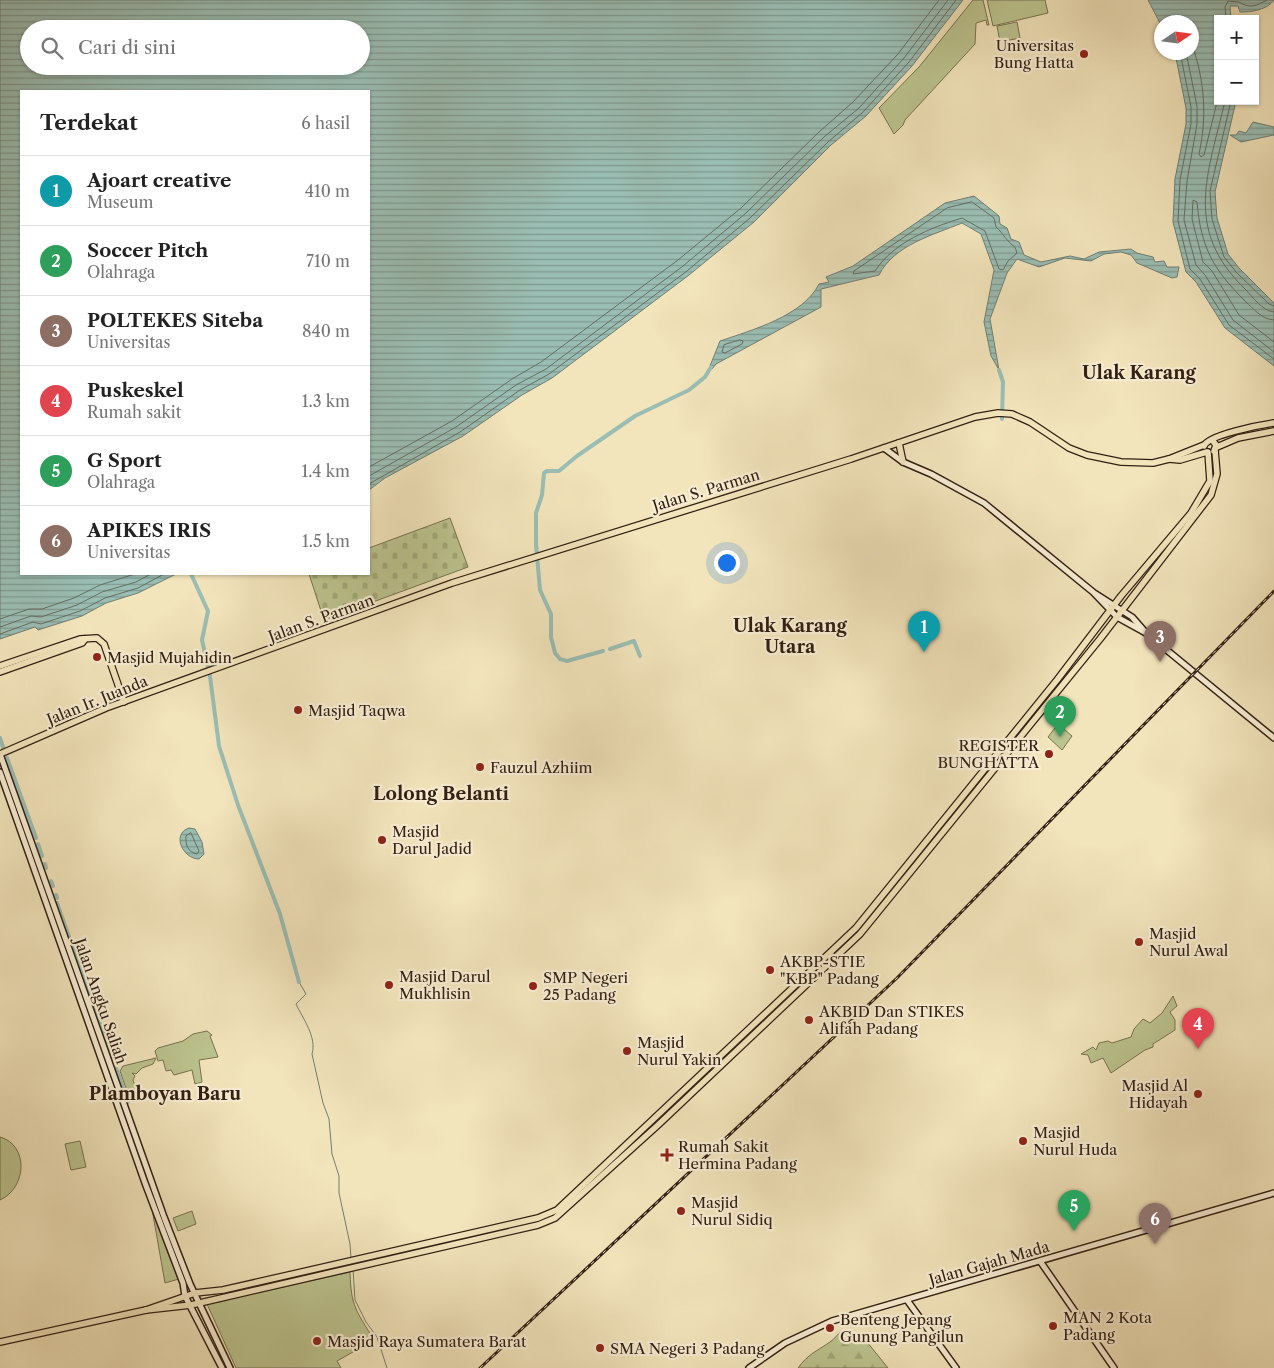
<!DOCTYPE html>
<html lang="id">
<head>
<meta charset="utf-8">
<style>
	body { margin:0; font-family:"Libre Caslon Text",serif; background:#f2f2f2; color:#222 }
	.controls { position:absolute; right:15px; top:15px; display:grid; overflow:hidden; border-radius:0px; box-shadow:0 1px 4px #0004 }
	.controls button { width:45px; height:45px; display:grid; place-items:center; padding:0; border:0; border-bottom:1px solid #e0e0e0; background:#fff; color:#222; font:25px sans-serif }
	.compass { position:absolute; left:1154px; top:15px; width:45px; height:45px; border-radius:50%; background:#fff; box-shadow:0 1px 4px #0004; rotate:77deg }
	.you { position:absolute; left:726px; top:562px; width:18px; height:18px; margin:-12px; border:4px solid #fff; border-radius:50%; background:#1a73e8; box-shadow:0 0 0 8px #1a73e833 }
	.badge { display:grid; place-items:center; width:32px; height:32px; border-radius:50%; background:#0f766e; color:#fff; font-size:16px; font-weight:700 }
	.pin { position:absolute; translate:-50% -41px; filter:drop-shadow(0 1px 2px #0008) }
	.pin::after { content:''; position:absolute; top:26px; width:18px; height:15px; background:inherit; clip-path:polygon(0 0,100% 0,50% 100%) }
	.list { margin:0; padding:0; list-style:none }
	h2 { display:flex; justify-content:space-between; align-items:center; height:65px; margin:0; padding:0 20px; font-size:21px }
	h2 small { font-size:16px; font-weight:400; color:#767676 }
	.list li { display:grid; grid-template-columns:32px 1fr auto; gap:15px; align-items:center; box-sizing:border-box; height:70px; padding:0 20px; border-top:1px solid #e0e0e0 }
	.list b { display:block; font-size:19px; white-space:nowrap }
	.list p { margin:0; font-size:16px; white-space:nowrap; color:#767676 }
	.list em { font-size:16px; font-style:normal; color:#767676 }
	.icon { flex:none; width:28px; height:28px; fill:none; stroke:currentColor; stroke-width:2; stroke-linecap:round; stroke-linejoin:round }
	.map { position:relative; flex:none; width:1274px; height:1368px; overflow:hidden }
	.search { position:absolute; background:#fff; box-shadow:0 1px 4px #0004; left:20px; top:20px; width:350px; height:55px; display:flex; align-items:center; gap:12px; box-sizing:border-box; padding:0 18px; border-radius:28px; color:#767676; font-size:19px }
	.panel { position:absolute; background:#fff; box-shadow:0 1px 4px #0004; left:20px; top:90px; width:350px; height:485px; border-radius:0px }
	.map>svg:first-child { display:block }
	.green { fill:#bcc48f; stroke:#777251 }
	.forest { fill:url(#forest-firs); stroke:#777251 }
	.cemetery { fill:url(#cemetery-stones); stroke:#777251 }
	.water { fill:url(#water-rules); stroke:#717f74; fill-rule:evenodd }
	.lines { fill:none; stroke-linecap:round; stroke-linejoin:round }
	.shore { stroke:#666f64; stroke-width:1 }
	.stream { stroke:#717f74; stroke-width:1 }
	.canal { stroke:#9bbeb4; stroke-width:4 }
	.secondary-casing { stroke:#322013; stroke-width:8 }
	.primary-casing { stroke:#322013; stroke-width:8 }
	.secondary { stroke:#f7edd3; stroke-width:5 }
	.primary { stroke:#f2e4bb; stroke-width:5.5 }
	.rail-casing { stroke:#322013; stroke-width:3 }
	.rail { stroke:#f7edd3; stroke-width:1; stroke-dasharray:4; stroke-linecap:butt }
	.poi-dot { fill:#8f2418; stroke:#f7edd3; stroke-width:2 }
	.labels { text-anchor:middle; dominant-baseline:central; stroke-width:4.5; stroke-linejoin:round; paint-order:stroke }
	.poi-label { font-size:15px; fill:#322013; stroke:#f7edd3; text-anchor:start }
	.street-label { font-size:15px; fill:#322013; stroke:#f7edd3 }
	.quarter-label { font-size:18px; font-weight:bold; fill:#322013; stroke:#f7edd3 }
</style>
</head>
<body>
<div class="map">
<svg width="1274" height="1368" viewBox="0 0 1274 1368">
	<defs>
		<pattern id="forest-firs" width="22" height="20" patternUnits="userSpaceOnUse" patternTransform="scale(1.25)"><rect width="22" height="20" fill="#bcc48f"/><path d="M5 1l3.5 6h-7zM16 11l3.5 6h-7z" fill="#a2a87a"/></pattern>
		<pattern id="cemetery-stones" width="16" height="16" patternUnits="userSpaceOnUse" patternTransform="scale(1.25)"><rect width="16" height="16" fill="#bcc48f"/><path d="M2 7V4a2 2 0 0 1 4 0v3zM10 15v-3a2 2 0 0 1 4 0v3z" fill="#a2a87a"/></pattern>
		<pattern id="water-rules" width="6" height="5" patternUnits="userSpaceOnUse" patternTransform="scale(1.25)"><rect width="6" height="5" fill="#9bbeb4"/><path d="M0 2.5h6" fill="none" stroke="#7f9a91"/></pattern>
	</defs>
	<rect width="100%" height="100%" fill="#f2e4bb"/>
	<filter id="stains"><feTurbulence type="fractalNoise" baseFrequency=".004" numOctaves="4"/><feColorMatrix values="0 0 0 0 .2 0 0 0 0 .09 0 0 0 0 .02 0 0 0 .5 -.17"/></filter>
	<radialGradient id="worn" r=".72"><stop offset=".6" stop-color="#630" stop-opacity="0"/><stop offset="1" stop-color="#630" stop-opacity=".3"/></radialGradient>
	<g class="green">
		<path d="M973,0H983L989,25H987L986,20L976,23L975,44L905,120L903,125L894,134L879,108L919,67Z"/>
		<path d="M987,0H1045L1048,13L993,26Z"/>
		<path d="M1017,22L1020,38L1000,42L997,26Z"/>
		<path d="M1058,724L1072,736L1062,750L1048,737Z"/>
		<path d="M1173,996L1177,1006L1170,1012L1175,1020V1030L1153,1044V1047L1145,1050L1111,1073L1103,1058L1091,1063L1088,1055L1081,1054L1093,1047L1096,1050L1099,1043L1108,1041L1112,1043L1131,1037L1134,1029L1143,1019L1150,1023L1162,1013Z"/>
		<path d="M207,1031L212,1035L210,1036L218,1057L199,1060L202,1082L195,1084L192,1070L174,1075L171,1070L166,1071L163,1060L158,1061L155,1051L158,1048L183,1041L193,1034Z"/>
		<path d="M156,1058L153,1064L142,1068L136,1074L132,1073L135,1076L133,1080L139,1098L134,1101L133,1099L130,1100L120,1071L123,1066Z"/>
		<path d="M0,1137C29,1145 27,1188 0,1200Z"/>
		<path d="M80,1141L86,1167L71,1170L65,1144Z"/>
		<path d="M152,1209L179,1279L165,1283Z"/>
		<path d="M192,1211L196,1224L178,1231L173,1218Z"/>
		<path d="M350,1272C351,1307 356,1310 374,1340L337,1361L341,1368H236L207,1304Z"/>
	</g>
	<path class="forest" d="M842,1331L852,1337H863L888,1368H798C808,1354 817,1351 830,1342C835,1339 837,1334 842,1331Z"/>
	<path class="cemetery" d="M450,518L468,567L324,620L309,574H369V548Z"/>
	<g class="water">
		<path d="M0,0H963L912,66L866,116L831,145L754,222L689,275L552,378L522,395L463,436L385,478L369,490V91H21V574H176L138,593L106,603L82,616L38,630L35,627L0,639ZM29,29H361V66H29Z"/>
		<path d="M1148,0H1274C1267,10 1252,12 1240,12L1238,6H1230L1231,19H1218V101H1236L1215,192L1217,218L1228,254L1239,268L1274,303V366L1225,328L1196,282L1186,272L1173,222L1175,179L1186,124V108L1175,53L1192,52V22H1162L1161,25Z"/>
		<path d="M1253,122L1274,127V135L1241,142L1230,135H1236L1239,131L1246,133Z"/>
		<path d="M974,196L999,216L1000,224L1007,228L1011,239L1019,242L1024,255L1041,262L1070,256L1084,259L1099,252L1131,249L1137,253L1153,257L1155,262L1164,261L1167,267H1179L1177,277L1172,278L1137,263L1131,255L1121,252L1104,254L1091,261L1065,258L1039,267L1017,259L1007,273L990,319L999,370L991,356L984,322L994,270L981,234L962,223C933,235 894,245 879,275L821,289V307L716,364L712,369L710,366L720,341C752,330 803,316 819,284L829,282L826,277L853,266L945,203Z"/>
		<path d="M189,828L195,829L202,842L204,854L199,859C183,859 171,834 189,828Z"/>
	</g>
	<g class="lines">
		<g class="shore">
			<path d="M1226,19L1225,7L1228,1L1239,2C1250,9 1256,6 1267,0"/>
			<path d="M1192,45C1205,81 1207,118 1199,154L1201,157L1204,155L1218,98"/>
			<path d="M1180,52L1191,107V124L1180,180L1178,221L1190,269L1200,279L1229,325L1274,359"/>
			<path d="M1186,52L1197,106V124L1187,181L1184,220L1196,265L1205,275L1233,320L1274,352"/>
			<path d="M1225,101C1208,174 1183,229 1245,289C1253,297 1262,311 1274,312"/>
			<path d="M1231,101L1210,191L1212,219L1224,257L1236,272L1269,304L1274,306"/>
			<path d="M972,202L994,218L996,227C1004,234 1006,241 1015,247L1017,253L1008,261L1003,270L999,269L985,231L962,218C930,228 894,242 875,271L853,274L854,271L947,208Z"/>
			<path d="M1274,320C1261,319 1254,309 1245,301C1213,269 1201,248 1197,202L1193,200L1192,219L1203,262L1212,271L1239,315L1274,342"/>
			<path d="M740,340L743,341L742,344L725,353L722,352L724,345Z"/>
			<path d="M369,467L452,421L512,379L541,362L678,260L741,208L819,132L853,102L898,54L939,0"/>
			<path d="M369,476L456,427L516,385L546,369L683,266L746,213L824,137L859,108L904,58L948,0"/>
			<path d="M369,484L460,432L520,390L549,374L687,271L750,218L828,142L863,112L909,62L956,0"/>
			<path d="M0,619L29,609H42L74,598L100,585L135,574"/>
			<path d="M0,627L31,616L41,617L77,605L102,592L136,582L151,574"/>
			<path d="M0,634L33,622L41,624L80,611L105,598L138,588L164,574"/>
			<path d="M191,833L199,851L197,854C188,852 185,845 186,836Z"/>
		</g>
		<g class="stream">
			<path d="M299,982L306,994L296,1004C303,1019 317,1037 312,1054L323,1103L329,1119L332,1154L339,1176V1193L350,1244L351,1258"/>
			<path d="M353,1269L355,1300L366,1322L377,1337L387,1368"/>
		</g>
		<g class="canal">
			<path d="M999,370L1003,382L1002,419"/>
			<path d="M191,574L208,611L202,640L210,676L219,746L238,805L280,914L299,982"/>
			<path d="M610,649L634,641L640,656"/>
			<path d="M603,651L567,661L560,659L555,653L551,637V614L540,590L536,544V513L542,495L544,473L547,471H559L577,456L635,416L689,390L705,377L711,367"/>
			<path d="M0,738L4,750"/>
			<path d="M7,758L36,838"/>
			<path d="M38,844L42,856"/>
			<path d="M45,864L46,868"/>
			<path d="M51,881L53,886"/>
			<path d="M56,895L57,898"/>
			<path d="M57,903L112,1058"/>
			<path d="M116,1068L128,1102"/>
		</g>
		<g class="secondary-casing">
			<g id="secondary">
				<path d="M884,448L903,462L931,474L984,503L1093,592L1117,617L1146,633"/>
				<path d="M1096,594L1132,617L1146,633L1274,738"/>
				<path d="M0,754L164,1217L190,1284L230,1368"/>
				<path d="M0,772L145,1183L183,1283L185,1296L222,1368"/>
				<path d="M1040,1261L1114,1368"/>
				<path d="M907,1300L956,1368"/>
				<path d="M749,1368L785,1343L832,1321L1274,1193"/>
			</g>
		</g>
		<g class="primary-casing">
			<g id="primary">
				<path d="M1213,441L1216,445L1214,451"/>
				<path d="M899,443L903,462"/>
				<path d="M1204,446C1208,435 1260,425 1274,423"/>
				<path d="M1217,447L1238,438L1274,431"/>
				<path d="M1169,459L1180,460L1207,452"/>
				<path d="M0,666L80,639L97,638L104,644L124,702"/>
				<path d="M0,672L82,643L85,639"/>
				<path d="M0,754L106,708L452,583L851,459L975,417L998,413L1012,414L1030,422L1069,448L1087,455L1121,462L1153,463L1169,459L1204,445"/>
				<path d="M146,1310L191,1305L538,1225L555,1218L658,1125L860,934L1100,639L1211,495L1217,474L1215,450"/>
				<path d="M146,1310L195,1293L223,1290L538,1218L557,1210L856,928L1057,680L1121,596L1191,513L1210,481L1208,452"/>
				<path d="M0,1342L146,1310"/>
			</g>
		</g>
		<use href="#secondary" class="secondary"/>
		<use href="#primary" class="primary"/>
		<g class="rail-casing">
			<path id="rail" d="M480,1368L897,978L1274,591"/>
		</g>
		<use href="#rail" class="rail"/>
	</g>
	<g class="poi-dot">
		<circle cx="1084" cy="54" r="5"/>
		<circle cx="97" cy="657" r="5"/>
		<circle cx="298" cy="710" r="5"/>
		<circle cx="1049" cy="754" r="5"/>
		<circle cx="480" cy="767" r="5"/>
		<circle cx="382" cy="840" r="5"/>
		<circle cx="1139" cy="942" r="5"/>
		<circle cx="770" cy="970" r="5"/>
		<circle cx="389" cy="985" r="5"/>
		<circle cx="533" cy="986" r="5"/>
		<circle cx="809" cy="1020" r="5"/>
		<circle cx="627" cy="1051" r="5"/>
		<circle cx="1198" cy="1094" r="5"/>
		<circle cx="1023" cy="1141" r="5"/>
		<path d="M664.5 1147.5h5v5h5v5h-5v5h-5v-5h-5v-5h5z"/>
		<circle cx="681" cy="1211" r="5"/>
		<circle cx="1053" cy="1326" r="5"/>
		<circle cx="830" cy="1328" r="5"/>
		<circle cx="317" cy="1341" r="5"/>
		<circle cx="600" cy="1348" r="5"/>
	</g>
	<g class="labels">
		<g class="poi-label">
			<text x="1074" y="45" text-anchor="end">Universitas<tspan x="1074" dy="17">Bung Hatta</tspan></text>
			<text x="107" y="657">Masjid Mujahidin</text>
			<text x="308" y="710">Masjid Taqwa</text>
			<text x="1039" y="745" text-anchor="end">REGISTER<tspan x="1039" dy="17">BUNGHATTA</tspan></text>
			<text x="490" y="767">Fauzul Azhiim</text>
			<text x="392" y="831">Masjid<tspan x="392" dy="17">Darul Jadid</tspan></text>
			<text x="1149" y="933">Masjid<tspan x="1149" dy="17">Nurul Awal</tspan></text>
			<text x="780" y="961">AKBP-STIE<tspan x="780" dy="17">"KBP" Padang</tspan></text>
			<text x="399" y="976">Masjid Darul<tspan x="399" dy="17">Mukhlisin</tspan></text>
			<text x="543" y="977">SMP Negeri<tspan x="543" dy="17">25 Padang</tspan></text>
			<text x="819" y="1011">AKBID Dan STIKES<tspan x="819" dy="17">Alifah Padang</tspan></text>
			<text x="637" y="1042">Masjid<tspan x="637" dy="17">Nurul Yakin</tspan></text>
			<text x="1188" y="1085" text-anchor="end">Masjid Al<tspan x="1188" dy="17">Hidayah</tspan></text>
			<text x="1033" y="1132">Masjid<tspan x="1033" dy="17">Nurul Huda</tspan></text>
			<text x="678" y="1146">Rumah Sakit<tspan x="678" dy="17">Hermina Padang</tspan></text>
			<text x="691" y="1202">Masjid<tspan x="691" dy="17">Nurul Sidiq</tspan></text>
			<text x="1063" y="1317">MAN 2 Kota<tspan x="1063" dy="17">Padang</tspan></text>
			<text x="840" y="1319">Benteng Jepang<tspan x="840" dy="17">Gunung Pangilun</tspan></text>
			<text x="327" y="1341">Masjid Raya Sumatera Barat</text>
			<text x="610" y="1348">SMA Negeri 3 Padang</text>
		</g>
		<g class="street-label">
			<text transform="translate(706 490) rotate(-17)">Jalan S. Parman</text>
			<text transform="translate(321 618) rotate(-20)">Jalan S. Parman</text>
			<text transform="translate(97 700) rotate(-22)">Jalan Ir. Juanda</text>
			<text transform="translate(101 1001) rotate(71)">Jalan Angku Saliah</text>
			<text transform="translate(989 1263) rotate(-16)">Jalan Gajah Mada</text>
		</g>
		<g class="quarter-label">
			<text x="1139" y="373">Ulak Karang</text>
			<text x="790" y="626">Ulak Karang<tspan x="790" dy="21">Utara</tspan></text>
			<text x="441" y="794">Lolong Belanti</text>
			<text x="165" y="1094">Plamboyan Baru</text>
		</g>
	</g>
	<rect width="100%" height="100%" filter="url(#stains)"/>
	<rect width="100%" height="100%" fill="url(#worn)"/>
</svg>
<div class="controls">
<button>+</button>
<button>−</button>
</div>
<svg class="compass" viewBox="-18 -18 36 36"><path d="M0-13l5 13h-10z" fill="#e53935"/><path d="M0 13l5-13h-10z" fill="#767676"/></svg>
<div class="you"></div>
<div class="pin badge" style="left:924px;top:652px;background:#0f9aa8">1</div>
<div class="pin badge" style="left:1060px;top:737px;background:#2e9e5b">2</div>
<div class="pin badge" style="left:1160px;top:662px;background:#8d6e63">3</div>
<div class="pin badge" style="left:1198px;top:1049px;background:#e0444e">4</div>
<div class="pin badge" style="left:1074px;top:1231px;background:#2e9e5b">5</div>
<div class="pin badge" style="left:1155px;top:1244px;background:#8d6e63">6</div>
<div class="search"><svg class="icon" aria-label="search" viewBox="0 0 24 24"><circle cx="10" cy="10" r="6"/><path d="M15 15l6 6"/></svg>Cari di sini</div>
<section class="panel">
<h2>Terdekat<small>6 hasil</small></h2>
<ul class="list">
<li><span class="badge" style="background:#0f9aa8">1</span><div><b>Ajoart creative</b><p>Museum</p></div><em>410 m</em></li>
<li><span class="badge" style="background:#2e9e5b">2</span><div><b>Soccer Pitch</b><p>Olahraga</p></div><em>710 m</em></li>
<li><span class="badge" style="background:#8d6e63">3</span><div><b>POLTEKES Siteba</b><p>Universitas</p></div><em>840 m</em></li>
<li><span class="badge" style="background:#e0444e">4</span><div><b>Puskeskel</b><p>Rumah sakit</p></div><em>1.3 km</em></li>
<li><span class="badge" style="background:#2e9e5b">5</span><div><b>G Sport</b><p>Olahraga</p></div><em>1.4 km</em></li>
<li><span class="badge" style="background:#8d6e63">6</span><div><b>APIKES IRIS</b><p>Universitas</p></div><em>1.5 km</em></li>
</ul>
</section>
</div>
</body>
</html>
